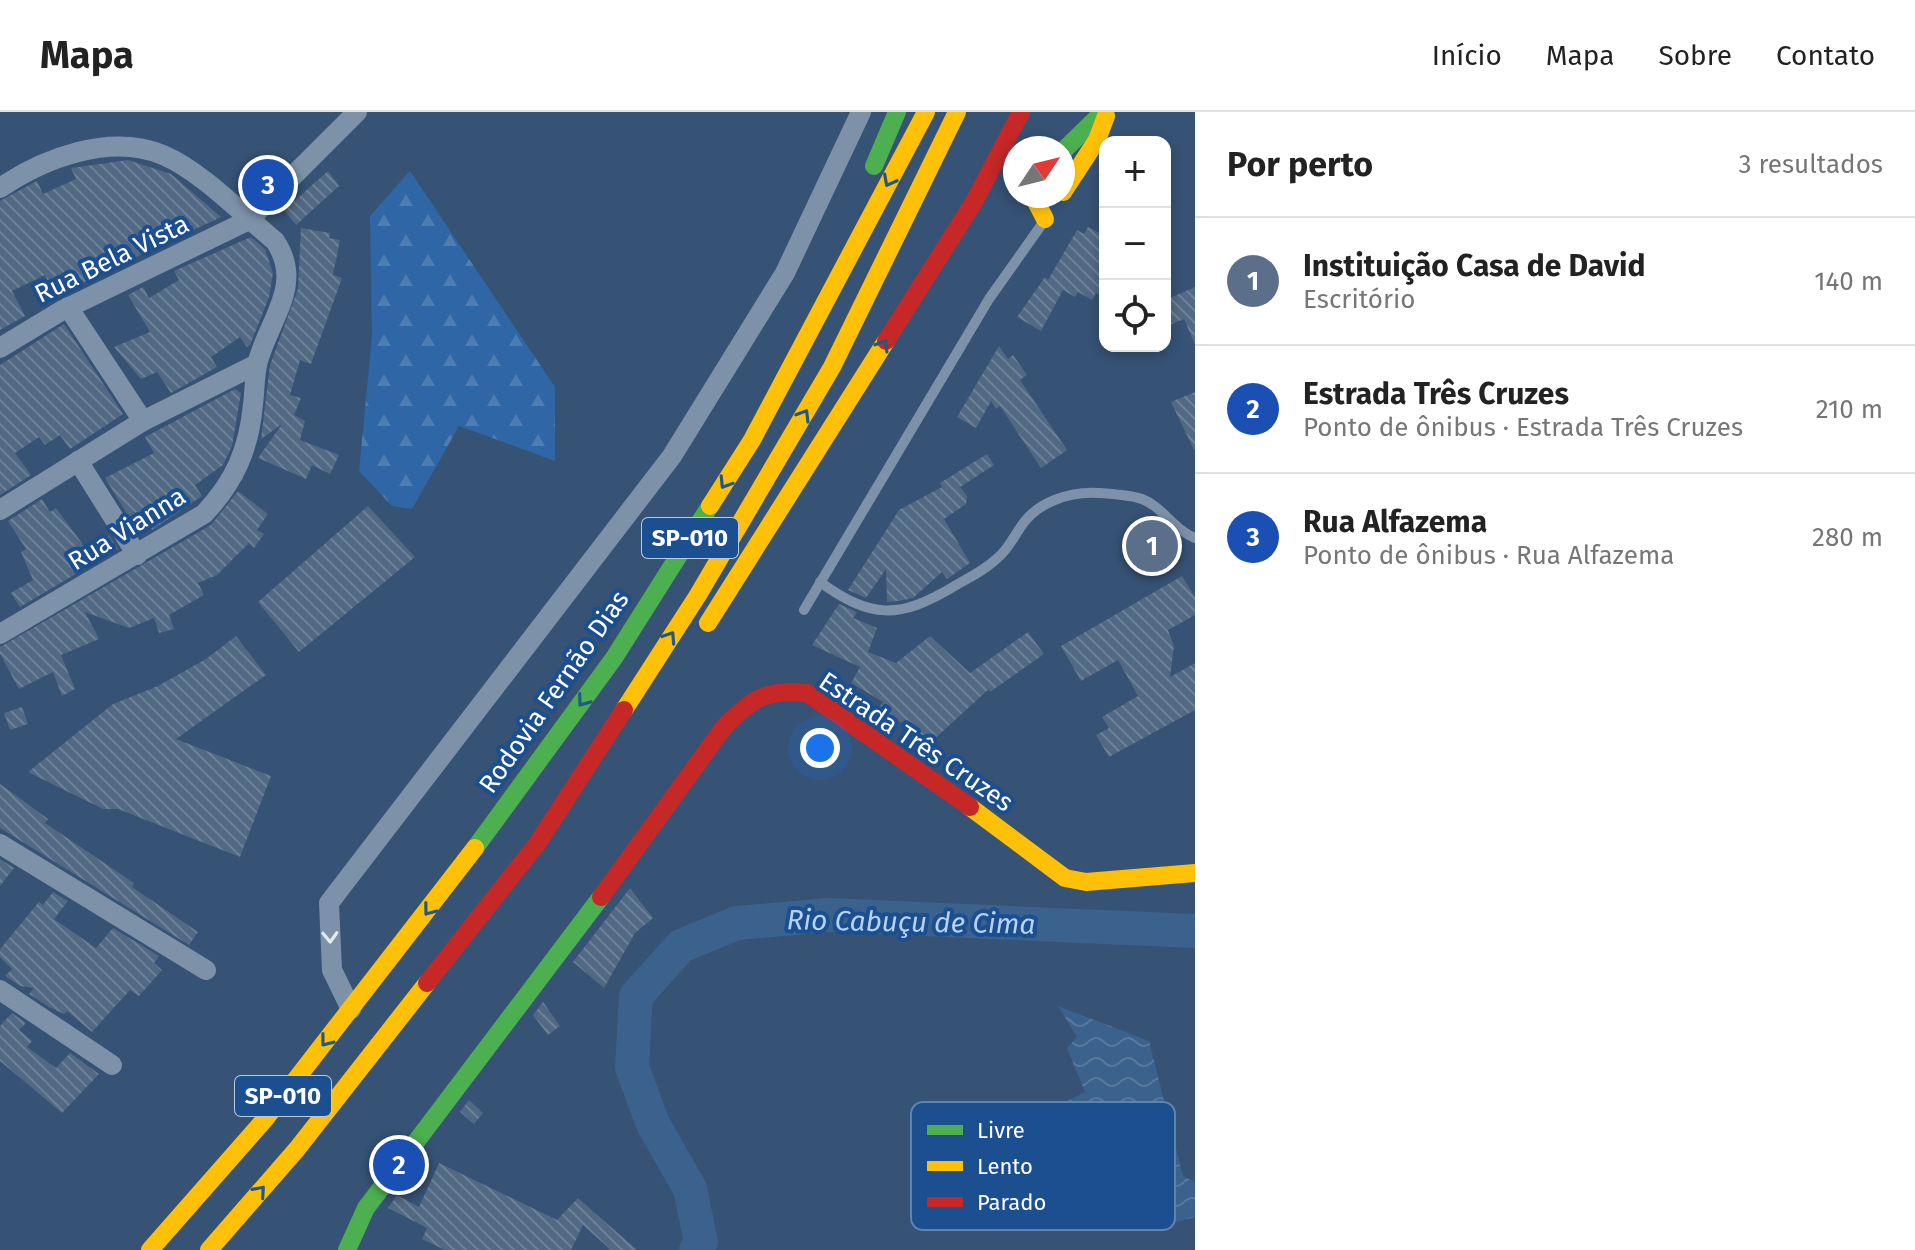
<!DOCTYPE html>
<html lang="pt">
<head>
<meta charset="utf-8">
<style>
	body { margin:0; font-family:"Fira Sans",sans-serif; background:#f6f6f6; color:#222 }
	.controls { position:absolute; right:24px; top:24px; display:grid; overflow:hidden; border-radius:16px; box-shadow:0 4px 12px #0003 }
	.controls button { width:72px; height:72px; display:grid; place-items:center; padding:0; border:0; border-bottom:2px solid #e0e0e0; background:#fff; color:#222; font:40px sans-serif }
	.compass { position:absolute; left:1003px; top:24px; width:72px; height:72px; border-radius:50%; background:#fff; box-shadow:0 4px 12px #0003; rotate:55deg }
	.you { position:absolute; left:820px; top:636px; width:28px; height:28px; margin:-20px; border:6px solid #fff; border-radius:50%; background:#1a73e8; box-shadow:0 0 0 12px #1a73e833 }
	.badge { display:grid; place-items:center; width:52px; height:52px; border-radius:50%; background:#666a6f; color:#fff; font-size:26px; font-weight:700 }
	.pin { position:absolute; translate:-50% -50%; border:4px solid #fff; box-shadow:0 2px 8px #0006 }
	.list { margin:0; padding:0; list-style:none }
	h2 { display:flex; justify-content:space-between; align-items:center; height:104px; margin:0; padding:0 32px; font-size:34px }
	h2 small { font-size:26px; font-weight:400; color:#767676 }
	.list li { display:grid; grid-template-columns:52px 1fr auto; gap:24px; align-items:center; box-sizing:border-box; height:128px; padding:0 32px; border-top:2px solid #e0e0e0 }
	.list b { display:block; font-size:30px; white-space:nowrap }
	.list p { margin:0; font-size:26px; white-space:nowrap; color:#767676 }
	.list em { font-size:26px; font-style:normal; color:#767676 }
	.icon { flex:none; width:44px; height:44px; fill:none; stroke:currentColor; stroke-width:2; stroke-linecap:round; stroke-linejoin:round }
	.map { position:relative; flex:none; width:1195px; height:1138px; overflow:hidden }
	header { display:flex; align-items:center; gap:48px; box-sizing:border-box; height:112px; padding:0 40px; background:#fff; border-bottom:2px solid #e0e0e0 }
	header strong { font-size:38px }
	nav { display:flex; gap:44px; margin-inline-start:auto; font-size:28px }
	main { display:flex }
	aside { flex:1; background:#fff }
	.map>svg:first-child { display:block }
	.forest { fill:url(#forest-firs) }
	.water { fill:url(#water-waves) }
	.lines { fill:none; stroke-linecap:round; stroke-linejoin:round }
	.river { stroke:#3b618d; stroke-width:34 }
	.building { fill:url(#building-back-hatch) }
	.lane { stroke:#7d92a8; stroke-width:10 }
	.street { stroke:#7d92a8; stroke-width:20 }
	.fast { stroke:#4caf50; stroke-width:18 }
	.slow { stroke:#ffc107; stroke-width:18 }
	.jam { stroke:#c62828; stroke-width:18 }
	.oneway { stroke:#205989 }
	.oneway2 { stroke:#e5e9ee }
	.labels { text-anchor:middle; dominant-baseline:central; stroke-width:8; stroke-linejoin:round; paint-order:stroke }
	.shield { fill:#1b4f8f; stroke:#bbcadd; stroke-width:2 }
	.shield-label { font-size:24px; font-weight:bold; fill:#fff }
	.street-label { font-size:26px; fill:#fff; stroke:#1b4f8f }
	.water-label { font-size:28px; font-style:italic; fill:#b5d3f5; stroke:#1b4f8f }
	.key { fill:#1b4f8f; stroke:#5f84b1; stroke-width:2 }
	.key-label { font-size:22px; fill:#fff }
</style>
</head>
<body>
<header>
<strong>Mapa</strong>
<nav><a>Início</a><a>Mapa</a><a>Sobre</a><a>Contato</a></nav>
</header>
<main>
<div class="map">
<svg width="1195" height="1138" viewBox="0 0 1195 1138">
	<defs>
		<pattern id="forest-firs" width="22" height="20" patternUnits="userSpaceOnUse" patternTransform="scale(2)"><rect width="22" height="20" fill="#2f66a5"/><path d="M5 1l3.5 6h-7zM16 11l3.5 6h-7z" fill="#4e7db2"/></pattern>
		<pattern id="water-waves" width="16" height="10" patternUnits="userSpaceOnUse" patternTransform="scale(2)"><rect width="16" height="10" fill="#3b618d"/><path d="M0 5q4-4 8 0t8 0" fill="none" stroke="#58799e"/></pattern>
		<pattern id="building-back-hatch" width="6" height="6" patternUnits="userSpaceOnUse" patternTransform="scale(2)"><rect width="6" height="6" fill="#526984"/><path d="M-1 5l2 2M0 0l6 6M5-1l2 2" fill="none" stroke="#6c8096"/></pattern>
	</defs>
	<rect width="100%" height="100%" fill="#365274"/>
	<path class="forest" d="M410,59L555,275V349L459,314L412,397L392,394L359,359L372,224L370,104Z"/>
	<path class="water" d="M1058,894L1149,929L1183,1064L1195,1070V1105L1141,1119L1083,1080L1056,1085L1066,1056L1079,1038L1065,990L1085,980L1067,936L1077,925Z"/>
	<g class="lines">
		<path class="river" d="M696,1138L701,1130L690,1077L653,1012L632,955L636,884L681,834L737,811L829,803L1195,819"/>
	</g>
	<g class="building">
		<path d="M128,48L171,62L221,105L119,153L113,142L84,160L88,168L56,186L45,163L12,179L25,204L0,218V89L37,69L43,82L76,67L71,56Z"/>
		<path d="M328,59L339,74L296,113L284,98Z"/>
		<path d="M1088,115L1105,124V186L1096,181L1092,188L1078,180L1075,185L1063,178L1041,219L1017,205L1045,165L1048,168L1077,118L1084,122Z"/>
		<path d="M301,116L330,121L329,126L340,128L333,163L342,166L311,252L300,248L290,283L301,286L294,303L305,309L300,328L339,343L330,362L312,353L306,367L258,346L282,312L261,327L270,253L298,177Z"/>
		<path d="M251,125L265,137L273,161L269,185L250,233L247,235L240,225L211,245L217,255L171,281L157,260L141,267L114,235L150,220L128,183L143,175L149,186L179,168L174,159Z"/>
		<path d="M1195,175V233L1184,207L1165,215V188Z"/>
		<path d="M64,212L123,302L70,337L60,323L45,333L39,325L15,341L31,363L0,383V253Z"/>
		<path d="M999,234L1008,247L1013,243L1027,263L1020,268L1067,338L1041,356L1000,294L996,297L991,289L976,316L957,305Z"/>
		<path d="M235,277L241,281L232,334L223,353L195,373L202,384L152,418L144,404L132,410L105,366L154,341L145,325Z"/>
		<path d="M1195,280V338H1194L1171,290Z"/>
		<path d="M987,342L994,353L960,375L967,384L966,392L944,407L970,451L947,467L942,460L913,486L899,489L887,490L886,457L866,486L848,478L899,398L942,375L940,371Z"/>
		<path d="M238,379L268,402L257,418L264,422L254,436L249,431L217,463L198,471L204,483L169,503L174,517L159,521L154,506L129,516L85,500L99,527L61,543L75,577L62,584L53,560L19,577L0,542V535L211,413Z"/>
		<path d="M42,387L50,400L56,396L87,438L109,423L118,437L20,495L11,481L33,468L21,440L26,437L8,409Z"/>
		<path d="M368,394L415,445L299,540L258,490Z"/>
		<path d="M1182,464L1195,485V503L1168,518L1174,534L1170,565L1195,551V598L1109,645L1096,623L1109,616L1102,605L1138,584L1118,548L1081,569L1061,534Z"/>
		<path d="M839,492L857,500L853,506L877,516L868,540L896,551L930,524L970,561L1028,520L1044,542L990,580L989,577L931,630L879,596L883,590L851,571L860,555L812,533Z"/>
		<path d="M236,524L266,563L176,627L271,664L240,745L118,697H103L28,660L113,592L158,574L206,547Z"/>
		<path d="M22,595L28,612L10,618L4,601Z"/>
		<path d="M0,672L48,707L45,711L134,771L132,775L198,820L189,833L0,716Z"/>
		<path d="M0,747L14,756L0,774Z"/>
		<path d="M630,776L653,806L635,821L604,876L573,850Z"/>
		<path d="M53,780L68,789L54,807L96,836L113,816L159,844L154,851L162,858L139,884L130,878L92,920L67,899L64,902L49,895L29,882L34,876L20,874L5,864L12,857L0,845V837L39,790L43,793Z"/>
		<path d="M543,890L560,914L548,923L533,903Z"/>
		<path d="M12,901L26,911L19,918L32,929L27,935L56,956L70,941L99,962L62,1001L0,949V914Z"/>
		<path d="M469,988L483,1001L474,1012L460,1000Z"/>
		<path d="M439,1051L557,1108L578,1086L637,1138H611L583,1113L571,1138H445L422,1127L427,1116L388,1096L397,1083L419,1095Z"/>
	</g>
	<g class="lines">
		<g class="lane">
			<path d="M820,470C871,507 899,507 953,475C966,467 982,460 994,449C1006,440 1012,428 1020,416C1036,390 1070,379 1099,381C1112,382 1130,383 1142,387C1163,395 1174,418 1195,426"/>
			<path d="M804,498L989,187L1042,112"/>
		</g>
		<g class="street">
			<path d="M0,76C44,46 110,21 163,43C201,59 242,102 275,129C304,172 270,206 258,249C254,263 255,279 253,292C249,337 235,369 204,402L0,522"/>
			<path d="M68,195L143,309"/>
			<path d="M0,236L61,199L249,108L357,0"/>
			<path d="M78,349L137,443"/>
			<path d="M0,398L143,309L257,252"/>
			<path d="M0,732L206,858"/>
			<path d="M0,878L112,953"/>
			<path d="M351,897L332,858L329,791L672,344L785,161L861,0"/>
		</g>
		<g class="fast">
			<path d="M1063,39L1103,0"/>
			<path d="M874,54L897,0"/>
			<path d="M475,736L614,546L710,394"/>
			<path d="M347,1138L366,1096L601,785"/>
		</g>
		<g class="slow">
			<path d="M1063,80L1097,28L1106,4"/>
			<path d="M1033,84L1045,107"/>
			<path d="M710,394L752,328L926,0"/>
			<path d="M708,511L886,229"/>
			<path d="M624,598L698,483L832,255L957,0"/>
			<path d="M970,695L1065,766L1086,770L1195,761"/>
			<path d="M150,1138L266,1006L475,736"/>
			<path d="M209,1138L297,1037L427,871"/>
		</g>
		<g class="jam">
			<path d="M886,229L974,90L1021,0"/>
			<path d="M601,785L724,615C754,586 765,577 807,581L970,695"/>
			<path d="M427,871L537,732L624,598"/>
		</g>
	</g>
	<defs><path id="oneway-chevron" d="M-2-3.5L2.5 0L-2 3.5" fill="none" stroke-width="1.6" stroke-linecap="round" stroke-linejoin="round" transform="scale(2)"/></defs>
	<g class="oneway">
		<use href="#oneway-chevron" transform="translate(889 69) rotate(118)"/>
		<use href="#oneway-chevron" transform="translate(883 233) rotate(-59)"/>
		<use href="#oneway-chevron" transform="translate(804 303) rotate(-59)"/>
		<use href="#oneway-chevron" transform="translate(725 371) rotate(122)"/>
		<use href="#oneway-chevron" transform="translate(670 525) rotate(-57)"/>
		<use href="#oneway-chevron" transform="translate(583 589) rotate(126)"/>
		<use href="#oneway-chevron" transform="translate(429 798) rotate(127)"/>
		<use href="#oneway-chevron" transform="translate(326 929) rotate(128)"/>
		<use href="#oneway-chevron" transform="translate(260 1079) rotate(-49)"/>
	</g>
	<use class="oneway2" href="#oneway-chevron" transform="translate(330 825) rotate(88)"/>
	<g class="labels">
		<g class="shield">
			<rect x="642" y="406" width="96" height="40" rx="6"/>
			<rect x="235" y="964" width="96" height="40" rx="6"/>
		</g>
		<g class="shield-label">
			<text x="690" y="426">SP-010</text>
			<text x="283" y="984">SP-010</text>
		</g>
		<g class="street-label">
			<text transform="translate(112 147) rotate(-26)">Rua Bela Vista</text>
			<text transform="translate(127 417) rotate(-32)">Rua Vianna</text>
			<text transform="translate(554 580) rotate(-55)">Rodovia Fernão Dias</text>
			<text transform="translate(916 630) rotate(34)">Estrada Três Cruzes</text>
		</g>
		<g class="water-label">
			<text transform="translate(911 810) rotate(1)">Rio Cabuçu de Cima</text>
		</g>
	</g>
	<rect x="911" y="990" width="264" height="128" rx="12" class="key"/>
	<rect x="927" y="1013" width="36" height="10" fill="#4caf50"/>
	<rect x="927" y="1049" width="36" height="10" fill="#ffc107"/>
	<rect x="927" y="1085" width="36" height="10" fill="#c62828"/>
	<g class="key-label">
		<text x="977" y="1026">Livre</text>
		<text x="977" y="1062">Lento</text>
		<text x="977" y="1098">Parado</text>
	</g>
</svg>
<div class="controls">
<button>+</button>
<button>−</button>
<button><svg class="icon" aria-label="locate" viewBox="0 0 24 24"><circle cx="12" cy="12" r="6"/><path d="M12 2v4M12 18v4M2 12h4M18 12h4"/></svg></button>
</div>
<svg class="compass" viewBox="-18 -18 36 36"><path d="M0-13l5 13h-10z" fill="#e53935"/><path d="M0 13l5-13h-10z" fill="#767676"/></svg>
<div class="you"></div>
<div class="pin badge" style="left:1152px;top:434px;background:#5c6f8a">1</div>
<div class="pin badge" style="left:399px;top:1053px;background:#1a4fb4">2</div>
<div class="pin badge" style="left:268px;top:73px;background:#1a4fb4">3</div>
</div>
<aside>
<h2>Por perto<small>3 resultados</small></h2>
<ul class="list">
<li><span class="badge" style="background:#5c6f8a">1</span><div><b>Instituição Casa de David</b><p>Escritório</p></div><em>140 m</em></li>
<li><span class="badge" style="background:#1a4fb4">2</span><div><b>Estrada Três Cruzes</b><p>Ponto de ônibus · Estrada Três Cruzes</p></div><em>210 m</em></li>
<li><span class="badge" style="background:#1a4fb4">3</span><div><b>Rua Alfazema</b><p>Ponto de ônibus · Rua Alfazema</p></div><em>280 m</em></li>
</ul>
</aside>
</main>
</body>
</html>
